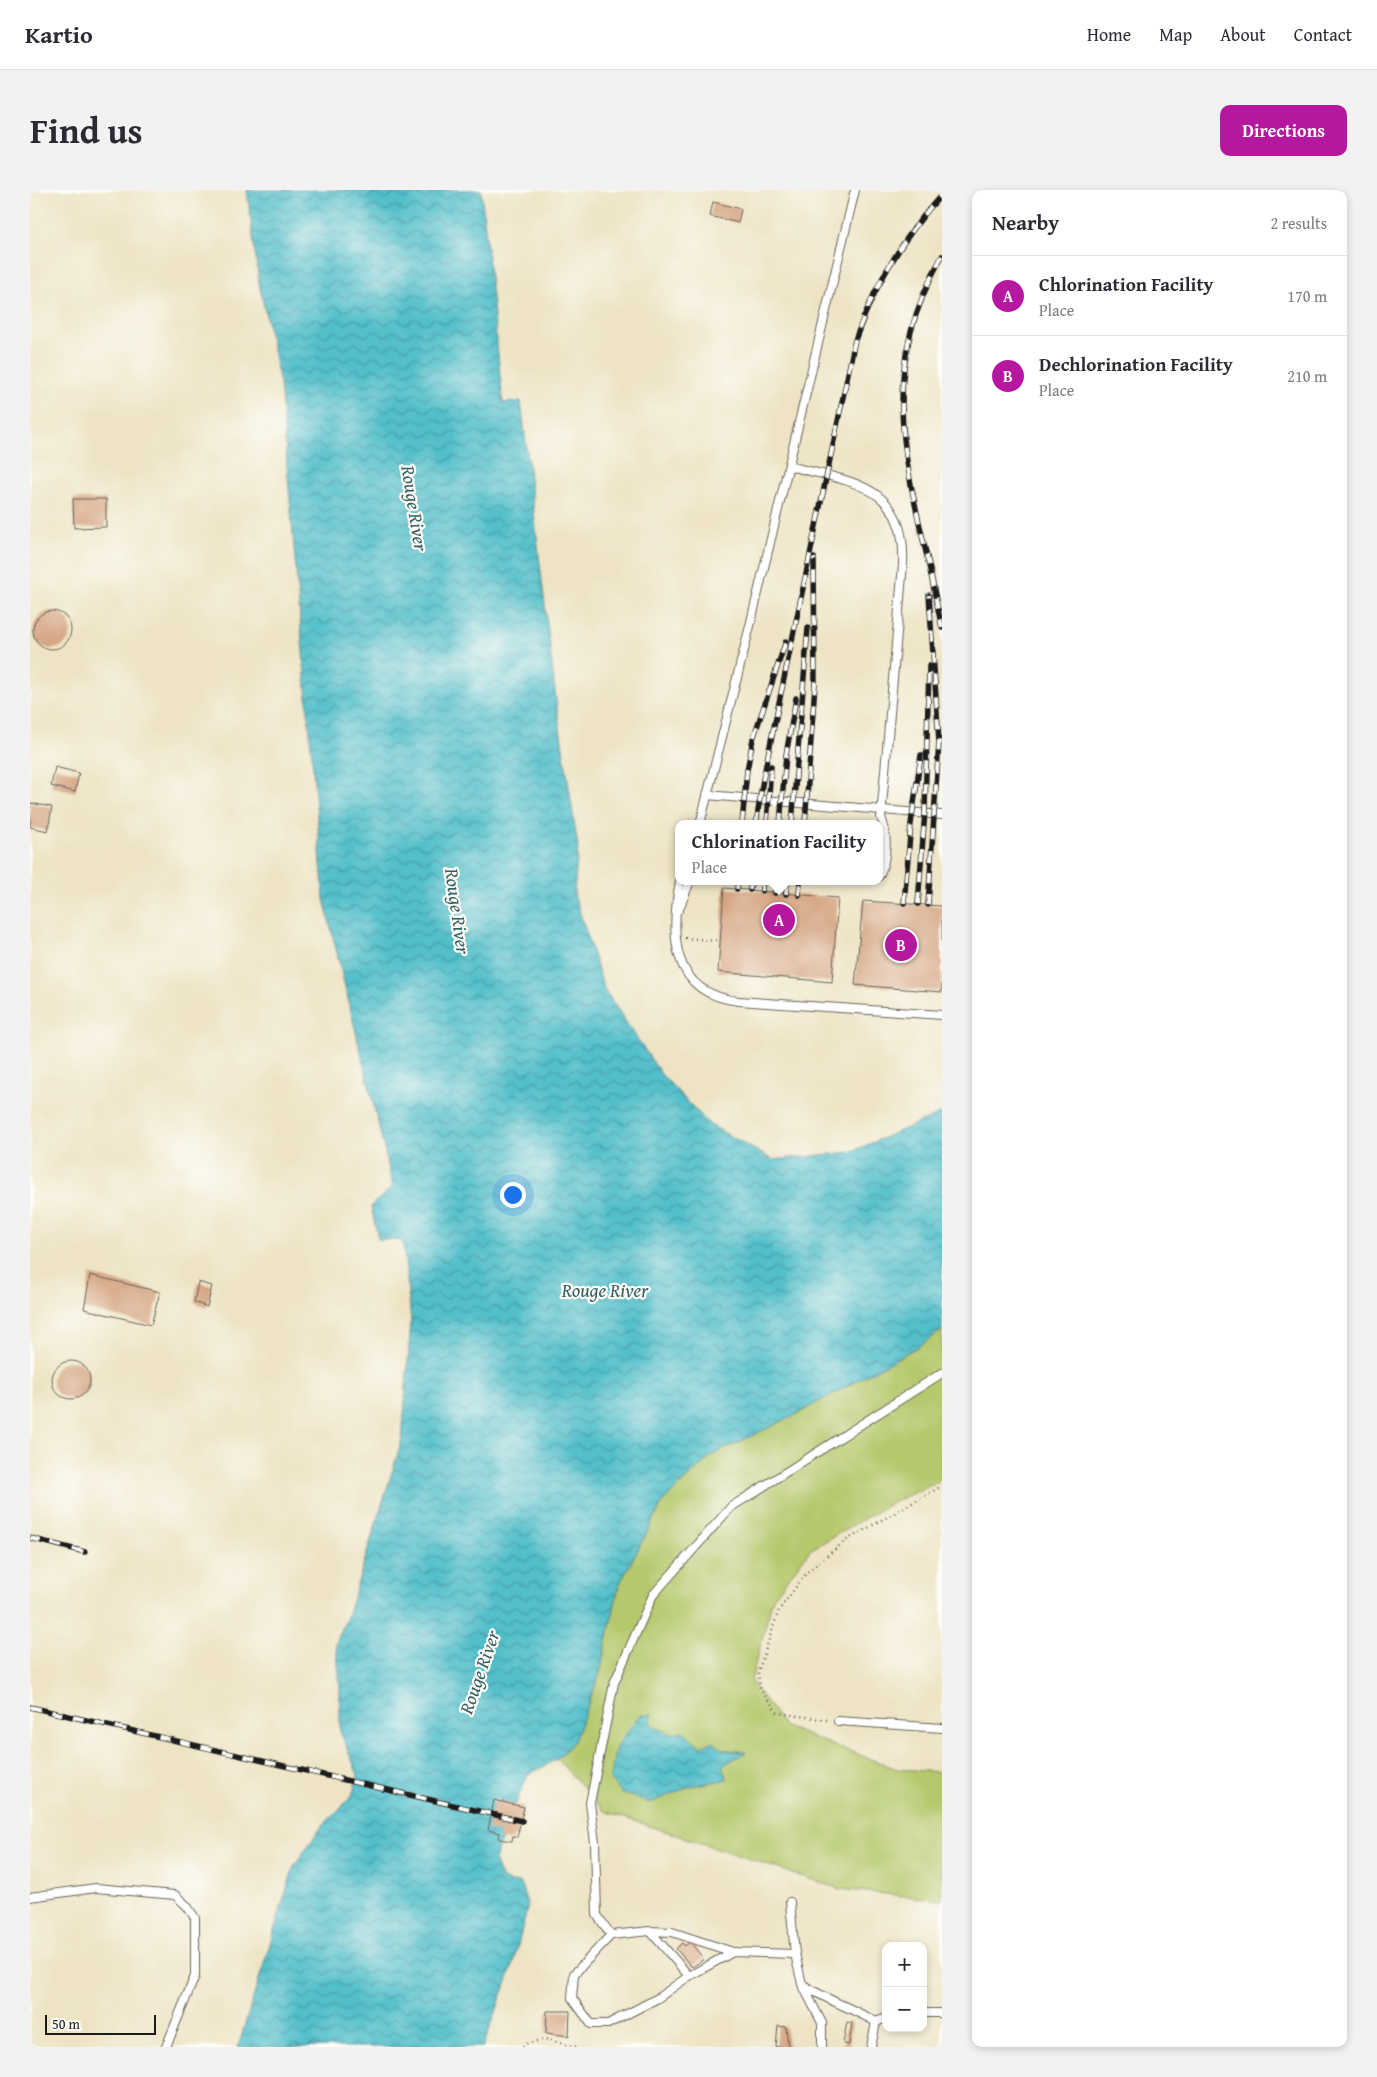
<!DOCTYPE html>
<html lang="en">
<head>
<meta charset="utf-8">
<style>
	body { margin:0; font-family:"Gentium Book Plus",serif; background:#f2f2f3; color:#2b2b33 }
	.controls { position:absolute; right:15px; bottom:15px; display:grid; overflow:hidden; border-radius:10px; box-shadow:0 2px 8px #0003 }
	.controls button { width:45px; height:45px; display:grid; place-items:center; padding:0; border:0; border-bottom:1px solid #e1e1e2; background:#fff; color:#2b2b33; font:25px sans-serif }
	.scale { position:absolute; left:15px; bottom:12px; width:111px; box-sizing:border-box; padding-left:5px; border:2px solid #1c1c1c; border-top:0; font-size:14px; line-height:18px; white-space:nowrap; color:#1c1c1c; -webkit-text-stroke:4px #fdfcf7; paint-order:stroke }
	.you { position:absolute; left:482px; top:1004px; width:18px; height:18px; margin:-12px; border:4px solid #fff; border-radius:50%; background:#1a73e8; box-shadow:0 0 0 8px #1a73e833 }
	.badge { display:grid; place-items:center; width:32px; height:32px; border-radius:50%; background:#b5179e; color:#fff; font-size:16px; font-weight:700 }
	.pin { position:absolute; translate:-50% -50%; border:2px solid #fff; box-shadow:0 1px 5px #0006 }
	.popup { position:absolute; left:645px; top:630px; width:208px; height:65px; box-sizing:border-box; display:grid; place-content:center; border-radius:10px; background:#fff; filter:drop-shadow(0 1px 4px #0005); font-size:16px; white-space:nowrap; color:#7c7c81 }
	.popup b { font-size:19px; color:#2b2b33 }
	.popup::after { content:''; position:absolute; left:50%; top:100%; margin-left:-10px; border:10px solid transparent; border-top-color:#fff }
	.list { margin:0; padding:0; list-style:none }
	h2 { display:flex; justify-content:space-between; align-items:center; height:65px; margin:0; padding:0 20px; font-size:21px }
	h2 small { font-size:16px; font-weight:400; color:#7c7c81 }
	.list li { display:grid; grid-template-columns:32px 1fr auto; gap:15px; align-items:center; box-sizing:border-box; height:80px; padding:0 20px; border-top:1px solid #e1e1e2 }
	.list b { display:block; font-size:19px; white-space:nowrap }
	.list p { margin:0; font-size:16px; white-space:nowrap; color:#7c7c81 }
	.list em { font-size:16px; font-style:normal; color:#7c7c81 }
	.map { position:relative; flex:none; width:912px; height:1857px; overflow:hidden; border-radius:10px }
	header { display:flex; align-items:center; gap:30px; box-sizing:border-box; height:70px; padding:0 25px; background:#fff; border-bottom:1px solid #e1e1e2 }
	header strong { font-size:24px }
	nav { display:flex; gap:28px; margin-inline-start:auto; font-size:18px }
	.intro { display:flex; align-items:center; justify-content:space-between; box-sizing:border-box; height:120px; padding:0 30px }
	h1 { margin:0; font-size:35px }
	.button { padding:12px 22px; border-radius:10px; background:#b5179e; color:#fff; font-size:18px; font-weight:700 }
	main { display:flex; gap:30px; padding:0 30px }
	aside { flex:1; background:#fff; border-radius:10px; box-shadow:0 2px 8px #0003 }
	.map>svg:first-child { display:block }
	.grass { fill:#b5c86c; stroke:#687244; fill-rule:evenodd }
	.water { fill:url(#water-waves); stroke:#376e74 }
	.building { fill:#d5a582 }
	.lines { fill:none; stroke-linecap:round; stroke-linejoin:round }
	.service-casing { stroke:#666257; stroke-width:10 }
	.path { stroke:#666257; stroke-width:2.5; stroke-dasharray:1 4; stroke-linecap:butt }
	.service { stroke:#fff; stroke-width:8 }
	.rail-casing { stroke:#1c1c1c; stroke-width:5.5 }
	.rail { stroke:#fdfcf7; stroke-width:4; stroke-dasharray:11; stroke-linecap:butt }
	.labels { text-anchor:middle; dominant-baseline:central; stroke-width:4.5; stroke-linejoin:round; paint-order:stroke }
	.water-label { font-size:19px; font-style:italic; fill:#325d62; stroke:#fdfcf7 }
</style>
</head>
<body>
<header>
<strong>Kartio</strong>
<nav><a>Home</a><a>Map</a><a>About</a><a>Contact</a></nav>
</header>
<div class="intro"><h1>Find us</h1><a class="button">Directions</a></div>
<main>
<div class="map">
<svg width="912" height="1857" viewBox="0 0 912 1857">
	<defs>
		<pattern id="water-waves" width="16" height="10" patternUnits="userSpaceOnUse" patternTransform="scale(1.25)"><rect width="16" height="10" fill="#52bfcb"/><path d="M0 5q4-4 8 0t8 0" fill="none" stroke="#439aa4"/></pattern>
	</defs>
	<rect width="100%" height="100%" fill="#fdfcf7"/>
	<filter id="ink" filterUnits="userSpaceOnUse"><feTurbulence type="fractalNoise" baseFrequency=".02" numOctaves="2"/><feDisplacementMap in="SourceGraphic" scale="10" xChannelSelector="R" yChannelSelector="G"/><feConvolveMatrix kernelMatrix="1 2 1 2 8 2 1 2 1" color-interpolation-filters="sRGB"/></filter>
	<filter id="wash" filterUnits="userSpaceOnUse"><feTurbulence type="fractalNoise" baseFrequency=".0096" numOctaves="4" result="noise"/><feDisplacementMap in="SourceGraphic" scale="20" xChannelSelector="R" yChannelSelector="G"/><feGaussianBlur stdDeviation="1.12" result="paint"/><feColorMatrix in="noise" values="0 0 0 0 0 0 0 0 0 0 0 0 0 0 0 0 0 1.4 0 .05"/><feComposite in="paint" operator="in"/></filter>
	<g filter="url(#wash)">
		<rect width="100%" height="100%" fill="#eee4c5"/>
		<path class="grass" d="M912,1140V1290L863,1312L780,1360L743,1408L721,1491L755,1537L867,1579L912,1582V1710L810,1699L574,1621L527,1569L544,1551L570,1483L589,1395L634,1310L682,1265L767,1224L887,1157ZM622,1536L642,1544L653,1541L670,1556L715,1562L692,1576L696,1589L657,1597L620,1613Z"/>
		<g class="water">
			<path d="M217,0H451L473,213L491,211L527,518L548,657L544,704L574,799L631,884L679,934L743,970L820,962L912,923V1140L887,1157L767,1224L682,1265L634,1310L589,1395L570,1483L544,1551L527,1569L498,1585L488,1608L468,1658L465,1672L471,1688L479,1692H490L498,1716L482,1778L453,1857H208L264,1676L292,1636L322,1606L328,1585L310,1541V1496L306,1453L317,1427L372,1250L381,1131L373,1051L348,1049L341,1016L363,996L294,709L250,193L229,93Z"/>
			<path d="M621,1524L622,1536L642,1544L653,1541L670,1556L684,1551L692,1560L716,1562L692,1576L697,1589L657,1597L620,1613L591,1603L580,1590L586,1557L609,1526Z"/>
		</g>
		<g id="blocks">
			<g class="building">
				<path d="M683,12L711,19L708,33L680,26Z"/>
				<path d="M43,309H76V337L44,338Z"/>
				<circle cx="22" cy="440" r="19"/>
				<path d="M25,577L49,583L45,602L21,596Z"/>
				<path d="M0,613L22,617L18,641L0,637Z"/>
				<path d="M694,698L808,708L802,792L688,782Z"/>
				<path d="M833,711L912,716V802L825,795Z"/>
				<path d="M60,1085L130,1102L121,1135L54,1119Z"/>
				<path d="M168,1092L182,1096L177,1117L164,1112Z"/>
				<circle cx="41" cy="1190" r="19"/>
				<path d="M464,1610L494,1617L487,1647L483,1646L482,1651L469,1649L470,1643L458,1640Z"/>
				<path d="M660,1752L674,1769L662,1777L646,1759L652,1753L655,1756Z"/>
				<path d="M517,1821H540L539,1846L516,1843Z"/>
				<path d="M817,1832L822,1833L819,1855L813,1854Z"/>
				<path d="M748,1836L756,1837L758,1857H746Z"/>
			</g>
		</g>
	</g>
	<g filter="url(#ink)">
		<use href="#blocks" fill-opacity="0" stroke="#666257" stroke-width="1"/>
		<g class="lines">
			<g class="service-casing">
				<g id="service">
					<path d="M759,276C821,292 877,294 873,374L851,627C858,645 857,669 849,686"/>
					<path d="M677,605L912,625"/>
					<path d="M670,634L719,440L825,0"/>
					<path d="M650,691C640,744 640,804 709,811L912,825"/>
					<path d="M649,719L660,691"/>
					<path d="M808,1531L912,1538"/>
					<path d="M0,1707L66,1698L145,1705L157,1716L165,1728V1786L136,1857"/>
					<path d="M760,1712L765,1764L772,1794L792,1833V1857"/>
					<path d="M620,1741L581,1745L567,1725L565,1653L560,1613L584,1493L623,1405L701,1317L912,1183"/>
					<path d="M581,1745L544,1784L542,1808L561,1834H578L628,1808L659,1786L703,1762L765,1764"/>
					<path d="M659,1786L620,1741L642,1742L703,1762"/>
					<path d="M772,1794C796,1810 822,1818 846,1832"/>
					<path d="M893,1823H912"/>
					<path d="M846,1832L856,1828"/>
					<path d="M841,1857L846,1832"/>
				</g>
			</g>
			<g class="path">
				<path d="M655,748L690,751"/>
				<path d="M797,1530L748,1523L730,1499L728,1482L749,1420L777,1382L815,1351L912,1296"/>
				<path d="M493,1857L495,1854L515,1849L547,1857"/>
			</g>
			<use href="#service" class="service"/>
			<g class="rail-casing">
				<g id="rail">
					<path d="M912,66C851,177 871,256 898,371C903,393 907,416 912,438"/>
					<path d="M712,634L717,580L723,549L756,451"/>
					<path d="M726,634L733,589L825,150C844,96 873,47 912,4"/>
					<path d="M737,634L741,576"/>
					<path d="M750,634L756,565L766,508"/>
					<path d="M762,634L778,438"/>
					<path d="M775,634L785,494L784,368"/>
					<path d="M707,699L708,691"/>
					<path d="M720,700L721,691"/>
					<path d="M732,701V691"/>
					<path d="M745,703L746,691"/>
					<path d="M756,704L757,691"/>
					<path d="M769,705L770,691"/>
					<path d="M874,713L881,634L891,565"/>
					<path d="M888,714L895,621L899,476"/>
					<path d="M898,715L909,552L899,405"/>
					<path d="M0,1348L55,1362"/>
					<path d="M0,1517L492,1631"/>
				</g>
			</g>
			<use href="#rail" class="rail"/>
		</g>
	</g>
	<g class="labels">
		<g class="water-label">
			<text transform="translate(385 318) rotate(81)">Rouge River</text>
			<text transform="translate(428 721) rotate(82)">Rouge River</text>
			<text x="575" y="1100">Rouge River</text>
			<text transform="translate(449 1482) rotate(-71)">Rouge River</text>
		</g>
	</g>
</svg>
<div class="controls">
<button>+</button>
<button>−</button>
</div>
<div class="scale">50 m</div>
<div class="you"></div>
<div class="pin badge" style="left:749px;top:730px">A</div>
<div class="popup"><b>Chlorination Facility</b>Place</div>
<div class="pin badge" style="left:871px;top:755px">B</div>
</div>
<aside>
<h2>Nearby<small>2 results</small></h2>
<ul class="list">
<li><span class="badge">A</span><div><b>Chlorination Facility</b><p>Place</p></div><em>170 m</em></li>
<li><span class="badge">B</span><div><b>Dechlorination Facility</b><p>Place</p></div><em>210 m</em></li>
</ul>
</aside>
</main>
</body>
</html>
